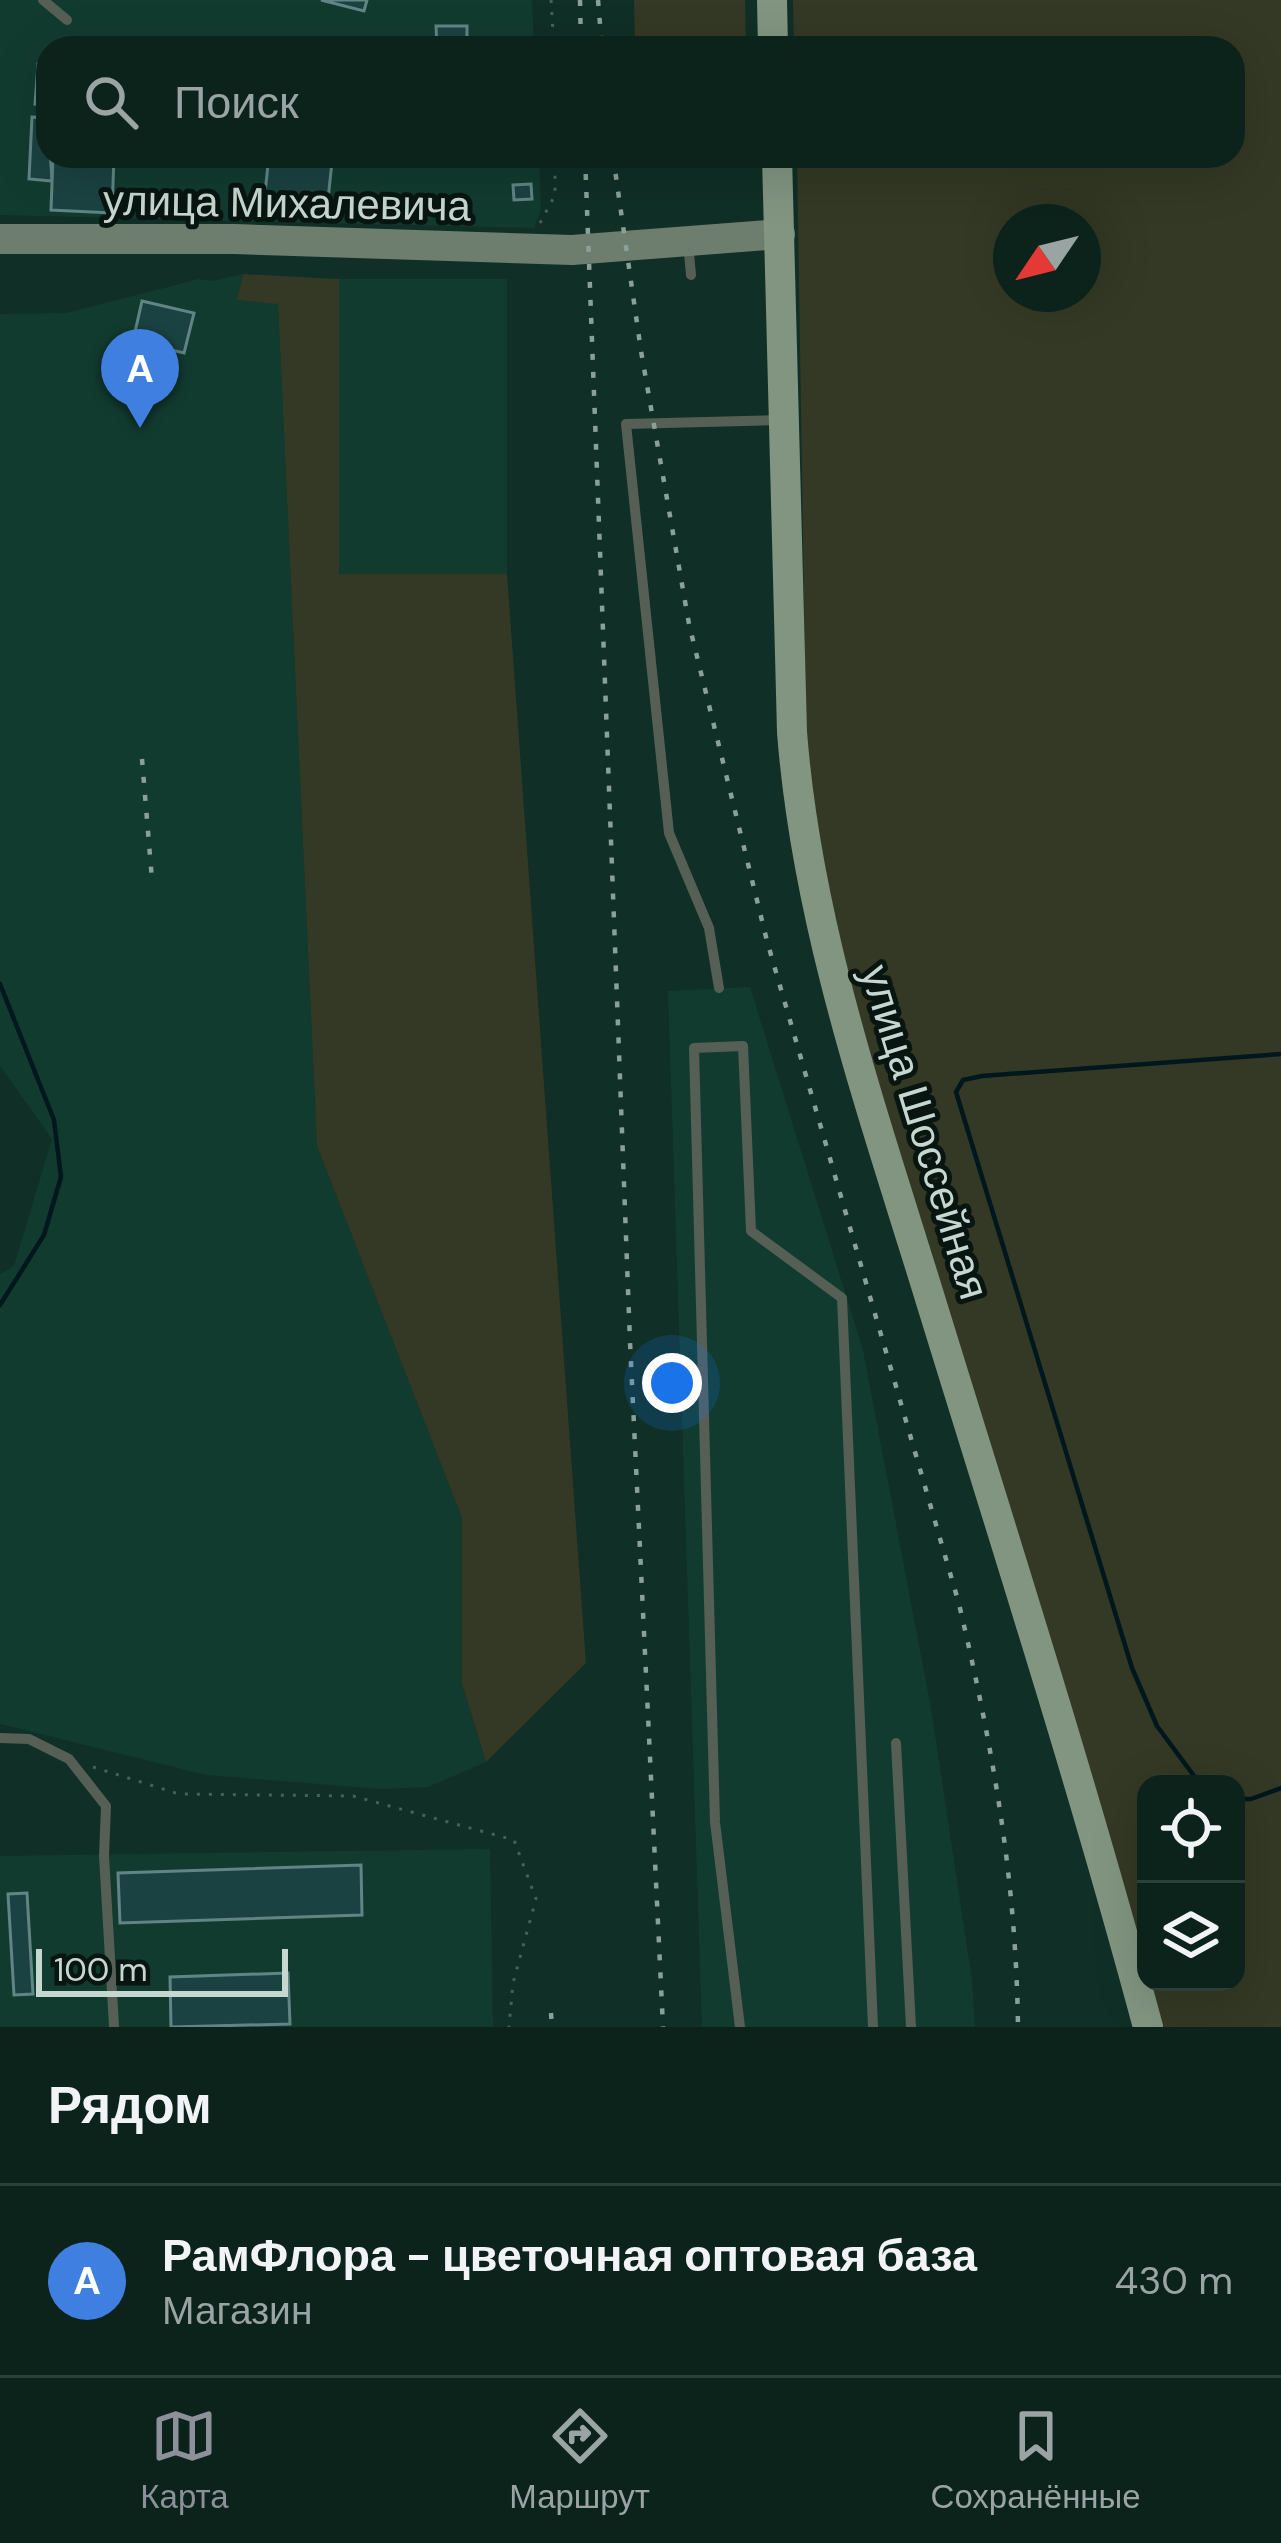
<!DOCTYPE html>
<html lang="ru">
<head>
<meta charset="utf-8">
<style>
	body { margin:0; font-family:"DM Sans",sans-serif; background:#152b25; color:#f1f3f6 }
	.controls { position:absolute; right:36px; bottom:36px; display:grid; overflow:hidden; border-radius:24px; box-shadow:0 12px 48px #0002 }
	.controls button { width:108px; height:108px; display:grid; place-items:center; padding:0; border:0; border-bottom:3px solid #2c403b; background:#0c231c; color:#f1f3f6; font:60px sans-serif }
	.compass { position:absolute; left:993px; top:204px; width:108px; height:108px; border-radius:50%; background:#0c231c; box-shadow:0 12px 48px #0002; rotate:235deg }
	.scale { position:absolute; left:36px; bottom:30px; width:252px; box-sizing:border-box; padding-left:12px; border:6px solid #c6d7d0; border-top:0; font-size:33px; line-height:42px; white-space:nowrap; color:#c6d7d0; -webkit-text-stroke:9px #081510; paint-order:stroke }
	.you { position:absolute; left:672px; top:1383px; width:42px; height:42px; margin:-30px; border:9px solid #fff; border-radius:50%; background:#1a73e8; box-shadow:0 0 0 18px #1a73e833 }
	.badge { display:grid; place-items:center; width:78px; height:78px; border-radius:50%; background:#8c9099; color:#fff; font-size:39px; font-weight:700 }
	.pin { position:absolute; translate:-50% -99px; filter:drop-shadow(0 3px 6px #0008) }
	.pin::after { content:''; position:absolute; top:63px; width:42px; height:36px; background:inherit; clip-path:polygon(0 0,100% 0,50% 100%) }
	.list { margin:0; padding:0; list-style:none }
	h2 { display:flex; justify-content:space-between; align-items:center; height:156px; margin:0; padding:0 48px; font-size:51px }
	h2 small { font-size:39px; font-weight:400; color:#9aa4a3 }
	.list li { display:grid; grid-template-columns:78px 1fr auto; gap:36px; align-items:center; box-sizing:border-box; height:192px; padding:0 48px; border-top:3px solid #2c403b }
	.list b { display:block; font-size:45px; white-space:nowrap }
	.list p { margin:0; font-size:39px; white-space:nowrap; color:#9aa4a3 }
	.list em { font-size:39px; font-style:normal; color:#9aa4a3 }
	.icon { flex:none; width:66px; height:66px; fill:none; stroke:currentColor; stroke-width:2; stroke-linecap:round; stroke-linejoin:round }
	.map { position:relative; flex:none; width:1281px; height:2027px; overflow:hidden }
	.search { position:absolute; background:#0c231c; box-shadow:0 12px 48px #0002; left:36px; right:36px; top:36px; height:132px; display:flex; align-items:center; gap:30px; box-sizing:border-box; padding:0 42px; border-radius:36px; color:#9aa4a3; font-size:45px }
	.sheet { height:348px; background:#0c231c }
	nav { display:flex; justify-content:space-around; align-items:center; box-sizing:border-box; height:168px; border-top:3px solid #2c403b; background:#0c231c; font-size:33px; color:#9aa4a3 }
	nav a { display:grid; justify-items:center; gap:6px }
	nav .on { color:#8c9099 }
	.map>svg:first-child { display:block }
	.built { fill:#123b2f }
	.green { fill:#333924; fill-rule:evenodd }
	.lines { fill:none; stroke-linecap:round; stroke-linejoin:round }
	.stream { stroke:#00171e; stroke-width:4.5 }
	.building { fill:#1b4242; stroke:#608584; stroke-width:3 }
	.path { stroke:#48625a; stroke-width:3; stroke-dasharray:3 9; stroke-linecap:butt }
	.service { stroke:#555f55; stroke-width:10 }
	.secondary { stroke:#6e7e6e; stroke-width:30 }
	.primary { stroke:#819581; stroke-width:30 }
	.rail { stroke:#8aa098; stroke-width:4.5; stroke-dasharray:6 12; stroke-linecap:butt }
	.labels { text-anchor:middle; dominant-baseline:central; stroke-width:10; stroke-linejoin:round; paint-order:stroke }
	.street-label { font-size:42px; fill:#c6d7d0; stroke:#081510 }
</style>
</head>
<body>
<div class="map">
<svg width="1281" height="2027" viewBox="0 0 1281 2027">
	<rect width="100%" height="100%" fill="#102f26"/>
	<g class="built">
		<path d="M0,0H532L534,48H48V156H539L541,210L534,228L0,215Z"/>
		<path d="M243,274L238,300L278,303L317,1146L462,1518V1684L486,1762L428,1787L380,1789L206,1775L0,1724V1274L14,1266L52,1139L0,1066V314L66,313L199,279L213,281Z"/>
		<rect x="339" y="279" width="168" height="295"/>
		<path d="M750,987L863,1350L931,1708L972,1980L975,2027H702L668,991Z"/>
		<path d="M490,1849L493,2027H0V1856Z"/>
	</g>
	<g class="green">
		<path d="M634,0H745L746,48H635Z"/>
		<path d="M793,0H1281V2027H1162L1150,1982H1236V1784H1146V1967L858,1024L819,864L806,730L797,156H1233V48H794ZM1011,222H1083V294H1011Z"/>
		<path d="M243,274L339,279V574H507L586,1663L486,1762L462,1684V1518L317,1146L278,304L237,300Z"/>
	</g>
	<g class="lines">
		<g class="stream">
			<path d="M0,984L54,1120L61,1177L44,1235L0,1305"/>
			<path d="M1200,1784L1157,1726L1132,1668L956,1092L963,1080L982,1076L1281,1054"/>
			<path d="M1236,1799H1251L1281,1788"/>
		</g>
	</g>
	<g class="building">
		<path d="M321,0H367L364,11Z"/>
		<path d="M436,26H467V48H437Z"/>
		<path d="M38,64L48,65V104H35Z"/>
		<path d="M32,117L48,118L52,181L29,179Z"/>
		<path d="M53,156H114L112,213L51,210Z"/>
		<path d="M269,156L332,162L326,218L263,211Z"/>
		<path d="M531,184L532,199L514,200L513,185Z"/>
		<path d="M142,301L194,313L184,353L133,341Z"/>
		<path d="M361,1865L362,1915L120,1923L118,1873Z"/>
		<path d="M27,1893L33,1994L14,1995L8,1894Z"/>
		<path d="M288,1973L290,2024L171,2027L170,1977Z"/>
	</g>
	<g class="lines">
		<g class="path">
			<path d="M551,0L554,48"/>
			<path d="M540,223L555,195V156"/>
			<path d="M93,1767L179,1794L353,1796L514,1840L536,1899L513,1983L509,2027"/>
		</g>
		<g class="service">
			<path d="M43,0L67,20"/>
			<path d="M688,243L691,275"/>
			<path d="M719,988L709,928L669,833L626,424L781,420"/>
			<path d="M0,1738L29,1739L69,1759L106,1806L104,1856L114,2026"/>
			<path d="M896,1743L911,2027"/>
			<path d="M740,2027L715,1822L694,1048L743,1046L751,1231L842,1298L873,2027"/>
		</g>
		<path class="secondary" d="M0,239H234L572,250L780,234"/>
		<g class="primary">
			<path d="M772,0L773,48"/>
			<path d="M777,156L792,732C807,926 872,1110 929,1295C1004,1539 1082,1781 1148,2027"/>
		</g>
		<g class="rail">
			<path d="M580,0L581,48"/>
			<path d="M598,0L602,48"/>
			<path d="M585,156L630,1342L663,2027"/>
			<path d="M613,156L641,351L689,624L767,941L959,1604C993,1749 1016,1878 1018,2027"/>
			<path d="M142,759L152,880"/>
			<path d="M551,2013L552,2027"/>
		</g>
	</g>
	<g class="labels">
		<g class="street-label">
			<text transform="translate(287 203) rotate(1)">улица Михалевича</text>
			<text transform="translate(925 1132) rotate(73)">улица Шоссейная</text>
		</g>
	</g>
</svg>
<div class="controls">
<button><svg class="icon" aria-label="locate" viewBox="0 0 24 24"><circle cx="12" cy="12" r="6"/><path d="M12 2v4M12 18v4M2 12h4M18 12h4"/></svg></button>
<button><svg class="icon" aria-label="layers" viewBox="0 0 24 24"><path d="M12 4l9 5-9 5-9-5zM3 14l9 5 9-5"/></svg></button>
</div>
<svg class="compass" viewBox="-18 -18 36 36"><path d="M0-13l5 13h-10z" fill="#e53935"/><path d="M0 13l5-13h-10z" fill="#9aa4a3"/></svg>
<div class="scale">100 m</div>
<div class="you"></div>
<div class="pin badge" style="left:140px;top:428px;background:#3f7fe0">A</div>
<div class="search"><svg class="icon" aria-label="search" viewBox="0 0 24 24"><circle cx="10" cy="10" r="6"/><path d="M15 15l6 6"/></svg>Поиск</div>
</div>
<section class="sheet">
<h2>Рядом<small></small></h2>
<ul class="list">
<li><span class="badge" style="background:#3f7fe0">A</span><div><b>РамФлора - цветочная оптовая база</b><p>Магазин</p></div><em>430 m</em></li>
</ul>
</section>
<nav>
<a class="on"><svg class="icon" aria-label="map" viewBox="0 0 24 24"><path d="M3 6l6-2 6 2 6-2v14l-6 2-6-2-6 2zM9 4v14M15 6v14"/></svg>Карта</a>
<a><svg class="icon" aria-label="directions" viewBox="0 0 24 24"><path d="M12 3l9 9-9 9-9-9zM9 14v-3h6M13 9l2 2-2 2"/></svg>Маршрут</a>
<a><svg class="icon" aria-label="saved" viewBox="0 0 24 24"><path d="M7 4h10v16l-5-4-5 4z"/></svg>Сохранённые</a>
</nav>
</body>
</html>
